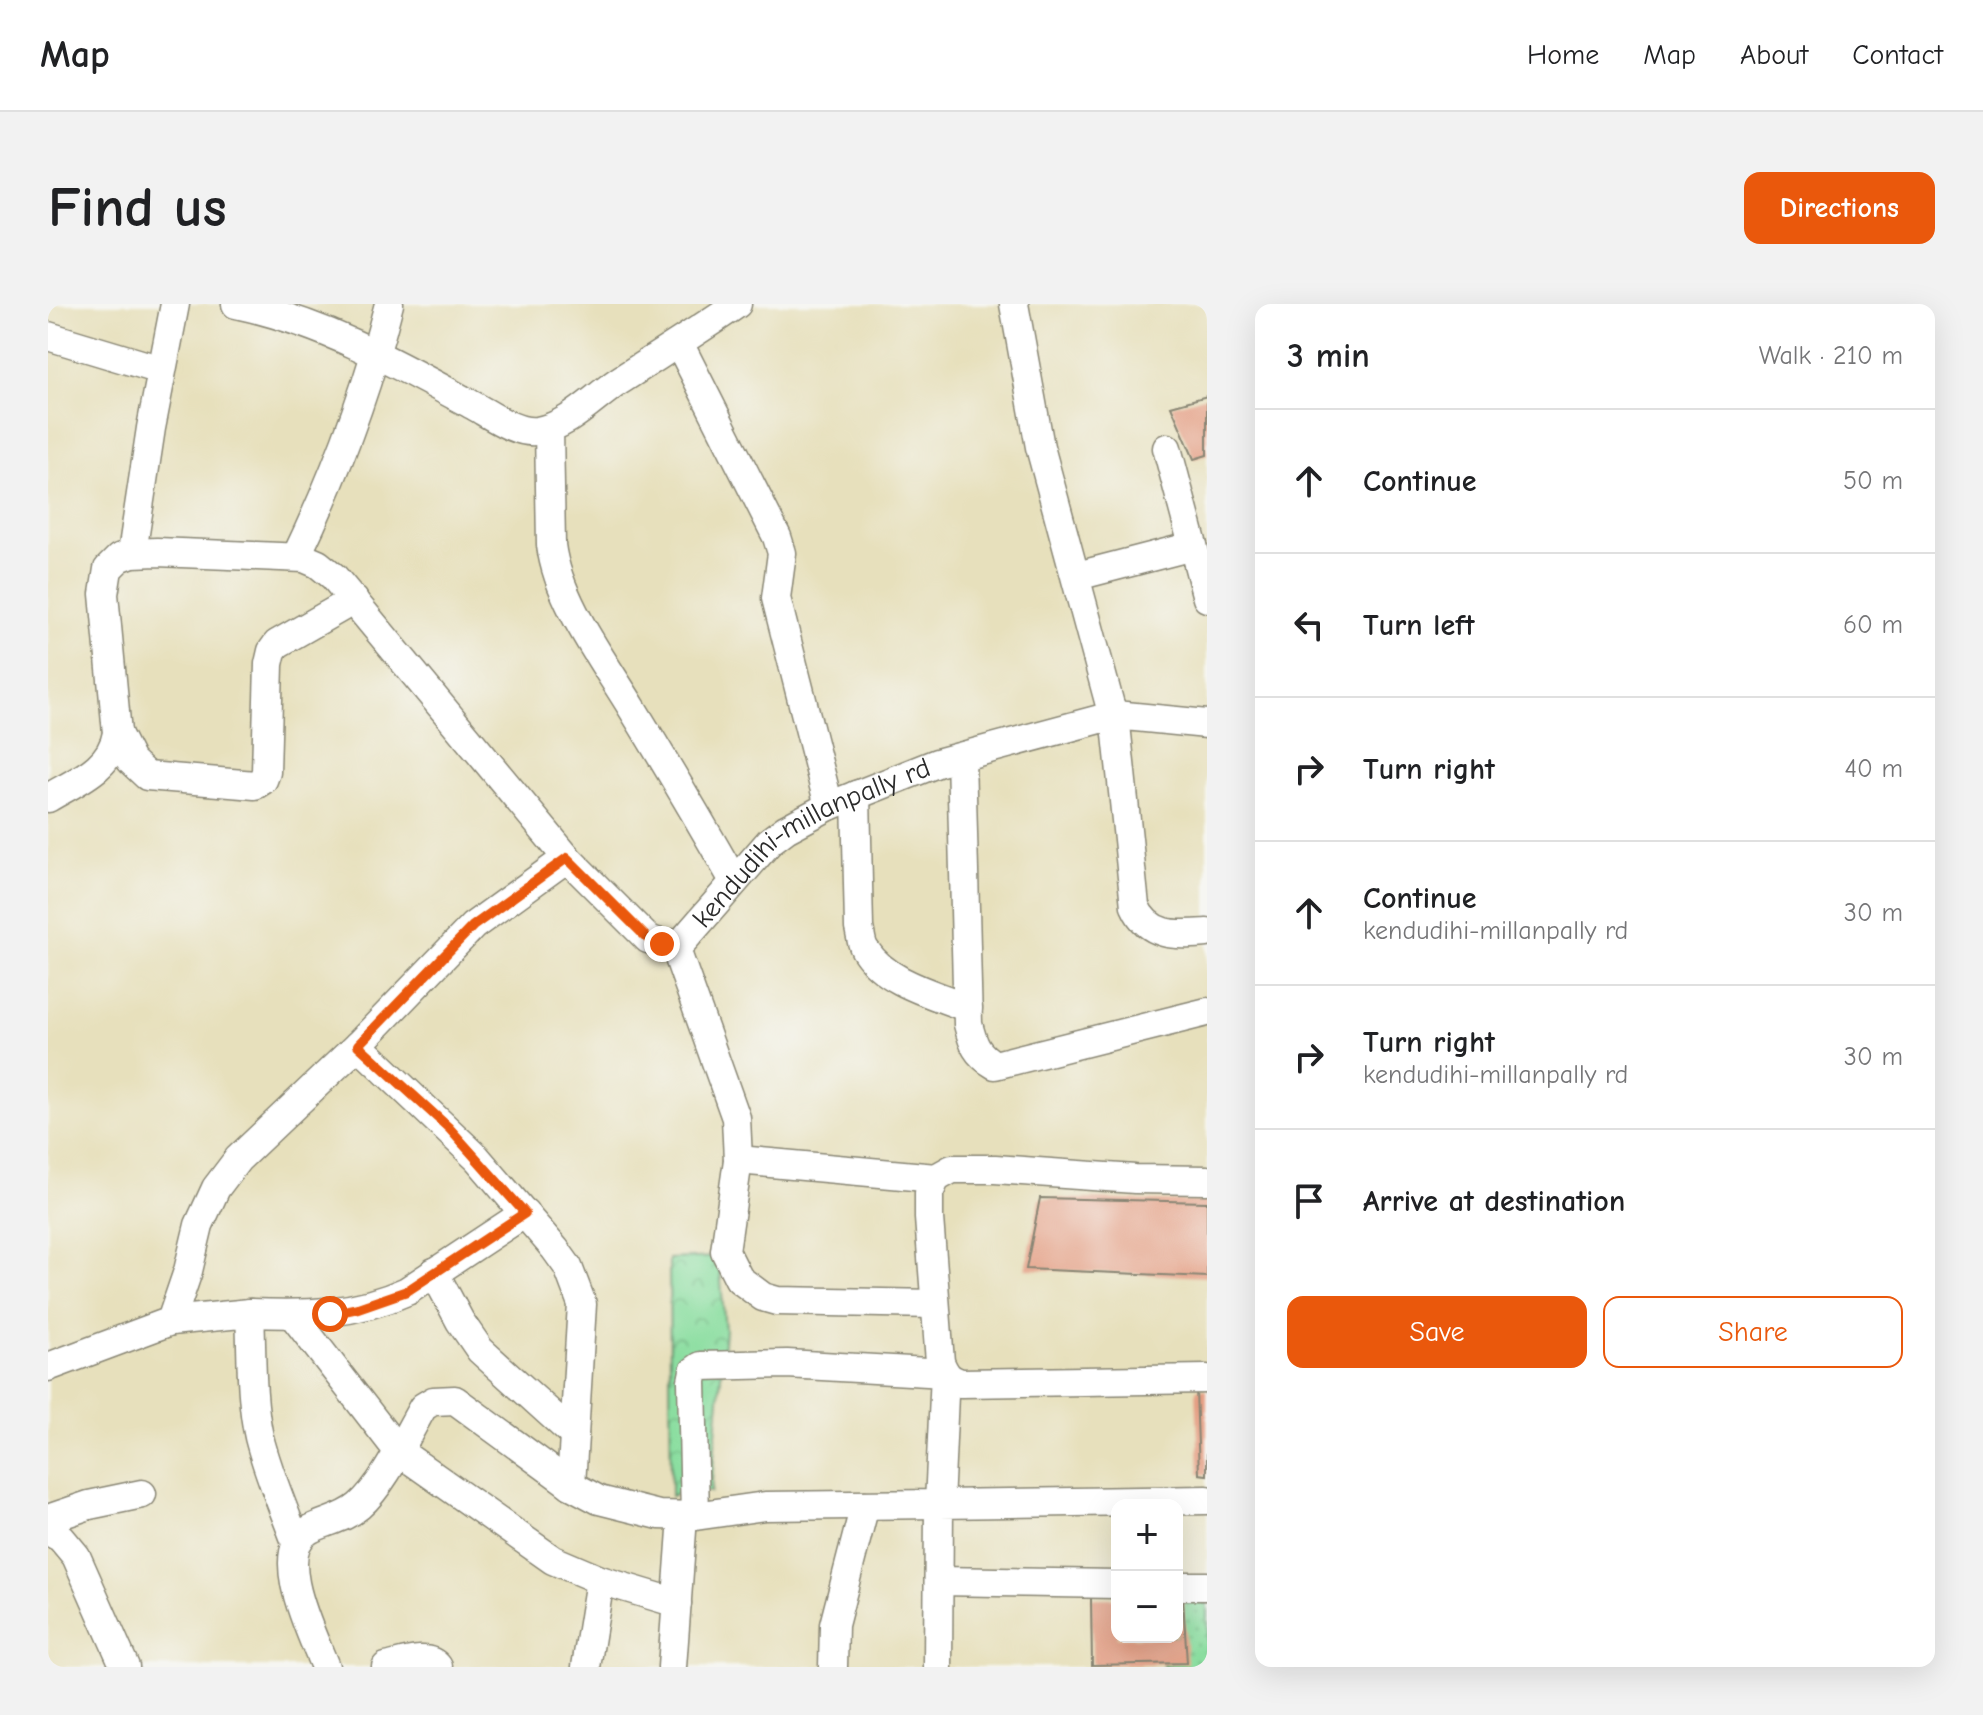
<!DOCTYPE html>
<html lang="en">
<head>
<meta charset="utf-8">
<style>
	body { margin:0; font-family:"Comic Neue",sans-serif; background:#f2f2f2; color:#202124 }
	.controls { position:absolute; right:24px; bottom:24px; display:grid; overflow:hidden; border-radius:16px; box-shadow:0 8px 32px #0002 }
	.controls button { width:72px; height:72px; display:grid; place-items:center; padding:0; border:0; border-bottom:2px solid #e0e0e0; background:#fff; color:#202124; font:40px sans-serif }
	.stop { position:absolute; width:24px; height:24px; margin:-18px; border:6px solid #ea580c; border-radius:50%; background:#fff }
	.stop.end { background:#ea580c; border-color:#fff; box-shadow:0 2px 8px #0008 }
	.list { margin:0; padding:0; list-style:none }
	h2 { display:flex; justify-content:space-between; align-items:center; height:104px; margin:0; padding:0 32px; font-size:34px }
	h2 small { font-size:26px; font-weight:400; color:#757577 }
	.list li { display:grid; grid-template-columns:52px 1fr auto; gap:24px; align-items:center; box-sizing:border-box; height:144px; padding:0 32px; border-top:2px solid #e0e0e0 }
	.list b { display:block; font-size:30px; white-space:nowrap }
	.list p { margin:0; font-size:26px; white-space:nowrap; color:#757577 }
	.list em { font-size:26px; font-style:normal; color:#757577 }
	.actions { display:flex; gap:16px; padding:24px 32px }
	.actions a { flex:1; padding:18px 0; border:2px solid #ea580c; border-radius:16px; text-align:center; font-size:28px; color:#ea580c }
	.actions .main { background:#ea580c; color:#fff }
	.icon { flex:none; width:44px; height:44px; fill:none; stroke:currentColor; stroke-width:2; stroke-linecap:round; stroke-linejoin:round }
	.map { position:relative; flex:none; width:1159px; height:1363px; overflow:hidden; border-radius:16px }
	header { display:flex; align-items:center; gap:48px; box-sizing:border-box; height:112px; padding:0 40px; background:#fff; border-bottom:2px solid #e0e0e0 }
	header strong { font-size:38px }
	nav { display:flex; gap:44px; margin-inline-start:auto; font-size:28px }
	.intro { display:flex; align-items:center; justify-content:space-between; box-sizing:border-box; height:192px; padding:0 48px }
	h1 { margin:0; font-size:56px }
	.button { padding:20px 36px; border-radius:16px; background:#ea580c; color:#fff; font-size:28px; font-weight:700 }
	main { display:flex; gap:48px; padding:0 48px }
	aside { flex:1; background:#fff; border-radius:16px; box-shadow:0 8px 32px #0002 }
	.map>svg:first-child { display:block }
	.grass { fill:url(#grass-dots); stroke:#5b8466; stroke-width:2 }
	.park { fill:url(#park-crowns); stroke:#5b8466; stroke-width:2 }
	.building { fill:#e49e83 }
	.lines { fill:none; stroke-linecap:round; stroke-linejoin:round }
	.street-casing { stroke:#898674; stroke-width:31 }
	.street { stroke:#fff; stroke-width:28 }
	.route { stroke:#ea580c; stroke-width:10 }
	.labels { text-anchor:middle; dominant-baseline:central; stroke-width:8; stroke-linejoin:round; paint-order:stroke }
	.street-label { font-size:28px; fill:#2b2b2b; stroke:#f6f6f2 }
</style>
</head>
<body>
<header>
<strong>Map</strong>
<nav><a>Home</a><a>Map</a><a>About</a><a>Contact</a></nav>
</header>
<div class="intro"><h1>Find us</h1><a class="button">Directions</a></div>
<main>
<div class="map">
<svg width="1159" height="1363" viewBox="0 0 1159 1363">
	<defs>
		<pattern id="grass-dots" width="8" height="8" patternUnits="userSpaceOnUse" patternTransform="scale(2)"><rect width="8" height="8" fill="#8bdea0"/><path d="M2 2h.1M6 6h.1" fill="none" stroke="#78bf8a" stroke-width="1.8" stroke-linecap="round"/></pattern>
		<pattern id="park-crowns" width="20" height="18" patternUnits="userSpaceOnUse" patternTransform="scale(2)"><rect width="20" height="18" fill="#8bdea0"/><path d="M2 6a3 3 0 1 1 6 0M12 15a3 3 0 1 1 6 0" fill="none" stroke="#78bf8a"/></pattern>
	</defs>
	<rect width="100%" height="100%" fill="#f6f6f2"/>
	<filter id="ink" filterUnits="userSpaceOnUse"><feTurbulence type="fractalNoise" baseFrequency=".0125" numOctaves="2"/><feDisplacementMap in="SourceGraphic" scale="16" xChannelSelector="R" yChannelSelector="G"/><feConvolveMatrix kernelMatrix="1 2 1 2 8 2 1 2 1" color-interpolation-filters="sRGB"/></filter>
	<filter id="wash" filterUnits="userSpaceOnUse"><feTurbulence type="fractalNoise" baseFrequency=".006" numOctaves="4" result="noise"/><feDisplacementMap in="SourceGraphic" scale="32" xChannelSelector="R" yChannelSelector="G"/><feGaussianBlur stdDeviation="1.8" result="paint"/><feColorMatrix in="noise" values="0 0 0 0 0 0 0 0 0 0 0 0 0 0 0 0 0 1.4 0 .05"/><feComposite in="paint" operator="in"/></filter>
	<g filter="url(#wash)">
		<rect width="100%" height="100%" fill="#e7e0bc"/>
		<path class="grass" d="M1159,1279V1363H1115L1119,1333H1129V1280Z"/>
		<path class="park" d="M671,953L677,1026L663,1188L644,1185L623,1192L621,955Z"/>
		<g id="blocks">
			<g class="building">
				<path d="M1159,92V151L1146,155L1123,102Z"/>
				<path d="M992,894L1159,898V973L978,965Z"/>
				<path d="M1148,1085H1159V1171L1151,1170Z"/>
				<path d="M1043,1294H1069V1333H1129V1294H1135L1139,1359L1044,1361Z"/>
			</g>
		</g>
	</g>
	<g filter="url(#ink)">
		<use href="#blocks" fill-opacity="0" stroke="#898674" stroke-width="2"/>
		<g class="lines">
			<g class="street-casing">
				<g id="street">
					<path d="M188,0C275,18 351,61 428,103C444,112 469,130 489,127C521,122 545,94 571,77C611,51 650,27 689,0"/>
					<path d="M966,0L992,143L1062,401L1067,411L1159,420"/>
					<path d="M0,32L113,66"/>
					<path d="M632,41L729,233L734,249L728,294L781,502"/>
					<path d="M501,125L503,241C510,297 555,356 584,404C619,461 653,519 686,577"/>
					<path d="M1119,144L1159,294"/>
					<path d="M84,249L103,124L127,0"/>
					<path d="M248,253C287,172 319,87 341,0"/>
					<path d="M1029,272L1145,242"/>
					<path d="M69,429L83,457L99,472L207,481L215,476L218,468L221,360L224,347L229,340L306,296"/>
					<path d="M913,453L920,720C925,740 928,750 947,761L1159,708"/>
					<path d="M808,491L811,624C813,631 813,641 818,647C839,679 886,690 920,704"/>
					<path d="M0,494C28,477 63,465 69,429L56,290L60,265L71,254L84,249L109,248L256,254L270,260L286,273L519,554"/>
					<path d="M626,640L688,814L690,856L677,947L691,975L715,993L729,997L887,1000"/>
					<path d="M310,741L429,854L507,945L520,963L534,1000L523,1181"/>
					<path d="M690,856L888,874"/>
					<path d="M1159,876L1087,875L947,865H904L888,874L881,889V914L892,1058C897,1070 900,1075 913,1079L1159,1075"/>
					<path d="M386,968L412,1017L432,1046L526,1131"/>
					<path d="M202,1009C259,1011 306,1011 359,987L477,909"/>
					<path d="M244,1010L350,1147L505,1256L552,1276L629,1299"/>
					<path d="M123,1017L202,1009C204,1049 202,1093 211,1133C220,1169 235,1203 248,1238"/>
					<path id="s1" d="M0,1063L123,1017L140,967L151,921L168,884L190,855L310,741L425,622L519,554L600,635C614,640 622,642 635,637L722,537L738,525L781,502L889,459L1067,411L1087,602C1101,634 1129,631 1159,629"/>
					<path d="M0,1215L41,1201L94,1190"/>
					<path d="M0,1227L13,1234L28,1252L77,1363"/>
					<path d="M891,1277L1069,1280"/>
					<path d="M1129,1282H1159"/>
					<path d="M277,1363C265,1332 222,1249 261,1226C278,1217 296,1215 311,1202C337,1179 357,1134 375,1103L385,1097L407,1096L523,1181L551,1196L611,1211L647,1212L717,1202L891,1200L897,1069L739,1060L653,1062L646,1067L644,1077L647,1212"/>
					<path d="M338,1363C353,1360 380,1349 390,1363"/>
					<path d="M538,1363L552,1276"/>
					<path d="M624,1363L635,1213"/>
					<path d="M785,1363L786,1321L817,1201"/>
					<path d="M890,1363L891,1200L1159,1196"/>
				</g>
			</g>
			<use href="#street" class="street"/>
		</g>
	</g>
	<g class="lines" filter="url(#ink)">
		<path class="route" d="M282,1010L310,1004L359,987L477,909L401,824L310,741L425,622L519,554L600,635L614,640"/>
	</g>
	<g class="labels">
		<g class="street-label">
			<text stroke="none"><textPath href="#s1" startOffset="1072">kendudihi-millanpally rd</textPath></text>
		</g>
	</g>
</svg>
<div class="controls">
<button>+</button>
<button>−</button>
</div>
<div class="stop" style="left:282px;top:1010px"></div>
<div class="stop end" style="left:614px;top:640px"></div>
</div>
<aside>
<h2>3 min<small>Walk · 210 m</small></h2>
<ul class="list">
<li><svg class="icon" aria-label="ahead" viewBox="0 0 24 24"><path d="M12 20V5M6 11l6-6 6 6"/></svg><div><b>Continue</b></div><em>50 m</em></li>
<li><svg class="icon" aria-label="left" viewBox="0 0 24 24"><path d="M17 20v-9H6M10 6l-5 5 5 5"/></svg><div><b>Turn left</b></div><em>60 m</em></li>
<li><svg class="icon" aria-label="right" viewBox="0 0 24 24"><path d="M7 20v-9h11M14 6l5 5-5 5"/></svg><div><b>Turn right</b></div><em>40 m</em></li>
<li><svg class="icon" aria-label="ahead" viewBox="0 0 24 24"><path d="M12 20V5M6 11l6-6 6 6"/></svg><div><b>Continue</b><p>kendudihi-millanpally rd</p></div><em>30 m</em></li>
<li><svg class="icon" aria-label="right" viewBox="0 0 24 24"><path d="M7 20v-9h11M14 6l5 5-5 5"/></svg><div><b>Turn right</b><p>kendudihi-millanpally rd</p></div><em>30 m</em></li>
<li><svg class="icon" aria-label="arrive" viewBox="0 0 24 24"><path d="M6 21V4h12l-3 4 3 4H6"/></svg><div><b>Arrive at destination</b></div></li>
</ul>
<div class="actions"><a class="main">Save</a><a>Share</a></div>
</aside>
</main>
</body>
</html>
